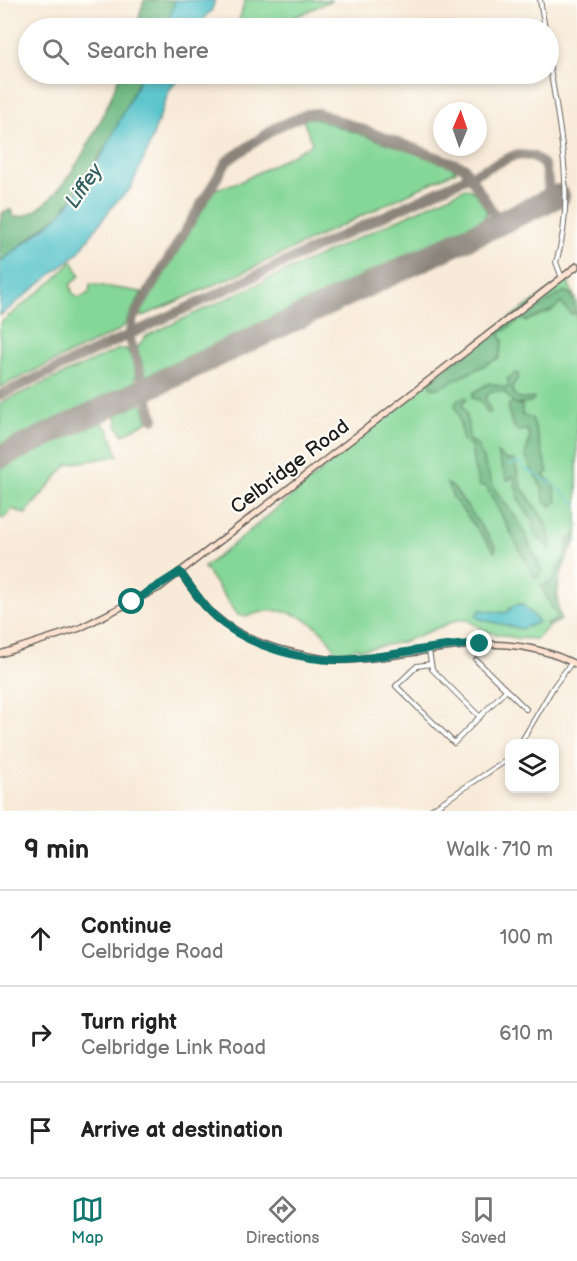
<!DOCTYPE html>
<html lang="en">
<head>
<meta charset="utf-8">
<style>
	body { margin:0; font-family:"Balsamiq Sans",sans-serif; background:#f6f6f6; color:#222 }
	.controls { position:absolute; right:18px; bottom:18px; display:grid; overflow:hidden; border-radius:12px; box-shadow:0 3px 9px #0003 }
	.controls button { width:54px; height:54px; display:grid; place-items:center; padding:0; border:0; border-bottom:2px solid #e0e0e0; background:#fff; color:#222; font:30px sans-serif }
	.compass { position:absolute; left:433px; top:102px; width:54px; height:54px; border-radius:50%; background:#fff; box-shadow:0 3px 9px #0003; rotate:2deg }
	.stop { position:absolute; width:18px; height:18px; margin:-14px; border:4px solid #0f766e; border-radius:50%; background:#fff }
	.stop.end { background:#0f766e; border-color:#fff; box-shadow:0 2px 6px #0008 }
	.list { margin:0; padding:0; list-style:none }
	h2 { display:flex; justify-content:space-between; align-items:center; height:78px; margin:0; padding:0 24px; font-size:26px }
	h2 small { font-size:20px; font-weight:400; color:#767676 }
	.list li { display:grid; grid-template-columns:39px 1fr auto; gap:18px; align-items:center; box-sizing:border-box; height:96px; padding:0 24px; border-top:2px solid #e0e0e0 }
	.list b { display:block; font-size:22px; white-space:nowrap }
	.list p { margin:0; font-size:20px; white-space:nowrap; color:#767676 }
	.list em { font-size:20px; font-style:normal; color:#767676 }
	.icon { flex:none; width:33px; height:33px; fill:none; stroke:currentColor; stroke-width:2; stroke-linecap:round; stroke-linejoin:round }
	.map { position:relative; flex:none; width:577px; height:811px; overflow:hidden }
	.search { position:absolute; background:#fff; box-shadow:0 3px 9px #0003; left:18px; right:18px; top:18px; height:66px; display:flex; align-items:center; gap:15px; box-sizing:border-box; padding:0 21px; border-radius:33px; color:#767676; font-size:22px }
	.sheet { height:366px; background:#fff }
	nav { display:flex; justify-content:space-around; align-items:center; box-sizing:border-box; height:84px; border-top:2px solid #e0e0e0; background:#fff; font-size:16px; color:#767676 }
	nav a { display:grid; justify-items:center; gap:3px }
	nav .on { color:#0f766e }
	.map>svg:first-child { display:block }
	.green { fill:#85d798; stroke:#507a5a; stroke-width:1.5 }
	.forest { fill:#6cb880; stroke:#446a4e; stroke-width:1.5 }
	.water { fill:#55c3ca; stroke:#387073; stroke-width:1.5 }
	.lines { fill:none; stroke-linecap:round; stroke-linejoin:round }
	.stream { stroke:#55c3ca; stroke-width:1.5 }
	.taxiway { stroke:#8a837a; stroke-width:10 }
	.runway { stroke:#8a837a; stroke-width:24 }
	.street-casing { stroke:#69645e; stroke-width:6 }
	.secondary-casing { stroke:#69645e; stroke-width:8 }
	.street { stroke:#fff; stroke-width:4 }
	.secondary { stroke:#fee3d1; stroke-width:5 }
	.route { stroke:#0f766e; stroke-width:8 }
	.labels { text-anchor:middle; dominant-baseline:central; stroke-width:4.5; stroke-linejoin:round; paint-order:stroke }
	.street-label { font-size:20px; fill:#1c1c1c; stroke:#fdfcf7 }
	.water-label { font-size:21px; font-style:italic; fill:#335f62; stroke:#fdfcf7 }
</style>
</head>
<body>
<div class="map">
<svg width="577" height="811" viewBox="0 0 577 811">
	<rect width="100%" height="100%" fill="#fdfcf7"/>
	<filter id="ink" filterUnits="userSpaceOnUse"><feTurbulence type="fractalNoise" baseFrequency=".0167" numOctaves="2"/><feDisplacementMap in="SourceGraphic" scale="12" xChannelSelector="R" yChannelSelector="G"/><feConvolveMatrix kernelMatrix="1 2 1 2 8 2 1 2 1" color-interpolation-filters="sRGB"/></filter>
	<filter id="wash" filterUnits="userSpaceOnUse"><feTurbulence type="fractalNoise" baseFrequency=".008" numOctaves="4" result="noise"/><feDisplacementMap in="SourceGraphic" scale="24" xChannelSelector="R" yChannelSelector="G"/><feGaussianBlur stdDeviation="1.35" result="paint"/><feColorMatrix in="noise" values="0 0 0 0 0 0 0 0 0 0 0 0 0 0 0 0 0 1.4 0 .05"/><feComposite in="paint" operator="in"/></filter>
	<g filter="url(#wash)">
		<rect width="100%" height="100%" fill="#f8ead8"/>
		<g class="green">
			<path d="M245,0H332L271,28H237Z"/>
			<path d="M310,117L450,165L456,171L246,271L141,317V312L213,190L242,181L309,146L312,143L303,120Z"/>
			<path d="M466,188C477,191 484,202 487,213L481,222L146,376L137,348L146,336Z"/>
			<path d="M72,261L80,275L70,285L73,294L79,298L89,293L90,284L142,292L124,326L118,331L0,387V323L54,280Z"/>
			<path d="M567,280L577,304V540C559,564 553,592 561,620L548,627L537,639L515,638L488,632L467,620H457L403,642L359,650L357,647L351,651H335C324,625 293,608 265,611C255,613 248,618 238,615L204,567C327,474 435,361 567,280Z"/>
			<path d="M119,349H126C133,357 139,375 133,384L0,445V403Z"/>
			<path d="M136,402L144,406L148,421L123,435L117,425L116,411Z"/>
			<path d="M99,421L109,430L118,456L68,464L25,514L12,509L3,519L0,515V465Z"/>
		</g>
		<g class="forest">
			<path d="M144,0H176L166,28H136Z"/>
			<path d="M120,74H142L112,137L75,194L61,213L0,262V223L3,212L11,210L14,217C60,219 107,110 120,74Z"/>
			<path d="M564,291L572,295L575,314L570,313L561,303L551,311L526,321L521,319L499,334L503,340L499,358L439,388H432L430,382L522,312L534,311Z"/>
			<path d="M516,373L519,376L512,387L515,396L521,399L534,398L531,402L514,404L522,405V415L532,418L534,424L548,472L543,475L553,484L557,502L552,506L544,501L542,488L525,456L530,437L527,430L518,431C511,425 508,413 509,404L514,403L503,391H491L485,398L491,412L488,414L480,400L472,398L473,393L489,383L507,388L509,382L507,379Z"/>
			<path d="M465,397L467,399L462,403L467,416L469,440L477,444L495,490L518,520L539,564L541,571L539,577H534L486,486H480L474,469L471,445L463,442L459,415L455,405L458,399Z"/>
			<path d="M497,453L507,460H515C517,468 518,481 522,488C535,507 553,526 550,550L534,532L532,520L519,501L514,478L511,476L510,480H507Z"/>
			<path d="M447,484L453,487L496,547L495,552L454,499Z"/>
			<path d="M577,530C577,540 573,543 570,552C558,578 553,591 561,620L548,627L546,623L556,620L557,616L541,587L553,580L567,551V541L575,536Z"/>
		</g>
		<g class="water">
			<path d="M175,0H215L211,12L207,14L200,28H166Z"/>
			<path d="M142,74H185C179,81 173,83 169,91L147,152L130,189L114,204L78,253L0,316V262C20,246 43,231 61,213C94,179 122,116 142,74Z"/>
			<path d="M522,604L539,622L522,629L480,619L476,616L480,610L506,613L514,605Z"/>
		</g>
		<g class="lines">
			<g class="stream">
				<path d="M508,465L520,462L524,468L554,485"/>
				<path d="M557,487L577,505"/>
			</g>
			<g class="taxiway">
				<path d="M0,395L515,155L533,156L544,165C548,179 553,195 539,205"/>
				<path d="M154,419L129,336L133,318L227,161L277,127L307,114L318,113L464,167L500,223"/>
			</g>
			<path class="runway" d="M0,457L558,196"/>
		</g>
	</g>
	<g filter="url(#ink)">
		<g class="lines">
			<g class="street-casing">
				<g id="street">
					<path d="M540,0L545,28"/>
					<path d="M548,56C558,120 577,200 556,262L562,278"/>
					<path d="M429,651L432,669L480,717"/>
					<path d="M476,660L526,709"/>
					<path d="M431,664L417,666L396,686L454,743L506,690"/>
					<path d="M520,744L554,686L572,662"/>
					<path d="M429,811L510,758"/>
				</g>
			</g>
			<g class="secondary-casing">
				<g id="secondary">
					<path d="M180,572C191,587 200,602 214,615C233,633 258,643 282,650C301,654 320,660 340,660C421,660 496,622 577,665"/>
					<path d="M0,654L80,628L159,588L577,266"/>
				</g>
			</g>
			<use href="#street" class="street"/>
			<use href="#secondary" class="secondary"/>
		</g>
	</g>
	<g class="lines" filter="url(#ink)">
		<path class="route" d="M132,602L180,572C191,587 201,603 214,616C249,648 310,664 356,659C398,655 438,644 480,644"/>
	</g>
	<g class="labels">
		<g class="street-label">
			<text transform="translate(290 467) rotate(-37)">Celbridge Road</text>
		</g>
		<g class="water-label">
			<text transform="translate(84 186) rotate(-55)">Liffey</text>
		</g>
	</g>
</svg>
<div class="controls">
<button><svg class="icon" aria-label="layers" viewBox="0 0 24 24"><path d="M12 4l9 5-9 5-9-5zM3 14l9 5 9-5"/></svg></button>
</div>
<svg class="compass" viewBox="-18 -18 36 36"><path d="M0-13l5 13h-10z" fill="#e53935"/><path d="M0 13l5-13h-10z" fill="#767676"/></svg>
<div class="stop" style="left:132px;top:602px"></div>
<div class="stop end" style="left:480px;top:644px"></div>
<div class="search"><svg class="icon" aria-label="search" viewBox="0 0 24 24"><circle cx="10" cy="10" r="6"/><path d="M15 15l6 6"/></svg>Search here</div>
</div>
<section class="sheet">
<h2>9 min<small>Walk · 710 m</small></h2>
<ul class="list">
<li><svg class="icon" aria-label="ahead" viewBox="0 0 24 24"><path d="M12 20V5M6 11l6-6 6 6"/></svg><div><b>Continue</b><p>Celbridge Road</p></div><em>100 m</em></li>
<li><svg class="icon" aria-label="right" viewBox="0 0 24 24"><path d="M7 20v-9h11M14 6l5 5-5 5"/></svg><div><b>Turn right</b><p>Celbridge Link Road</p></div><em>610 m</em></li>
<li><svg class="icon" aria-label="arrive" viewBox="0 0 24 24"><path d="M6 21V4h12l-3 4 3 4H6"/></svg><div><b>Arrive at destination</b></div></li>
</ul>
</section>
<nav>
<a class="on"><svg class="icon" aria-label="map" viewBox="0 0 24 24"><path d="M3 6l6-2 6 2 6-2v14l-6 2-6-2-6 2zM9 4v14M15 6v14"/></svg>Map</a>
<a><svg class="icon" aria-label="directions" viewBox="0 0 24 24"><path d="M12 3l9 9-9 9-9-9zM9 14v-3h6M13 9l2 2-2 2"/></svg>Directions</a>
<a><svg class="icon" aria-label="saved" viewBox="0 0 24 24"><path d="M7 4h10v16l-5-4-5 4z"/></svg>Saved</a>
</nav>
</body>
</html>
